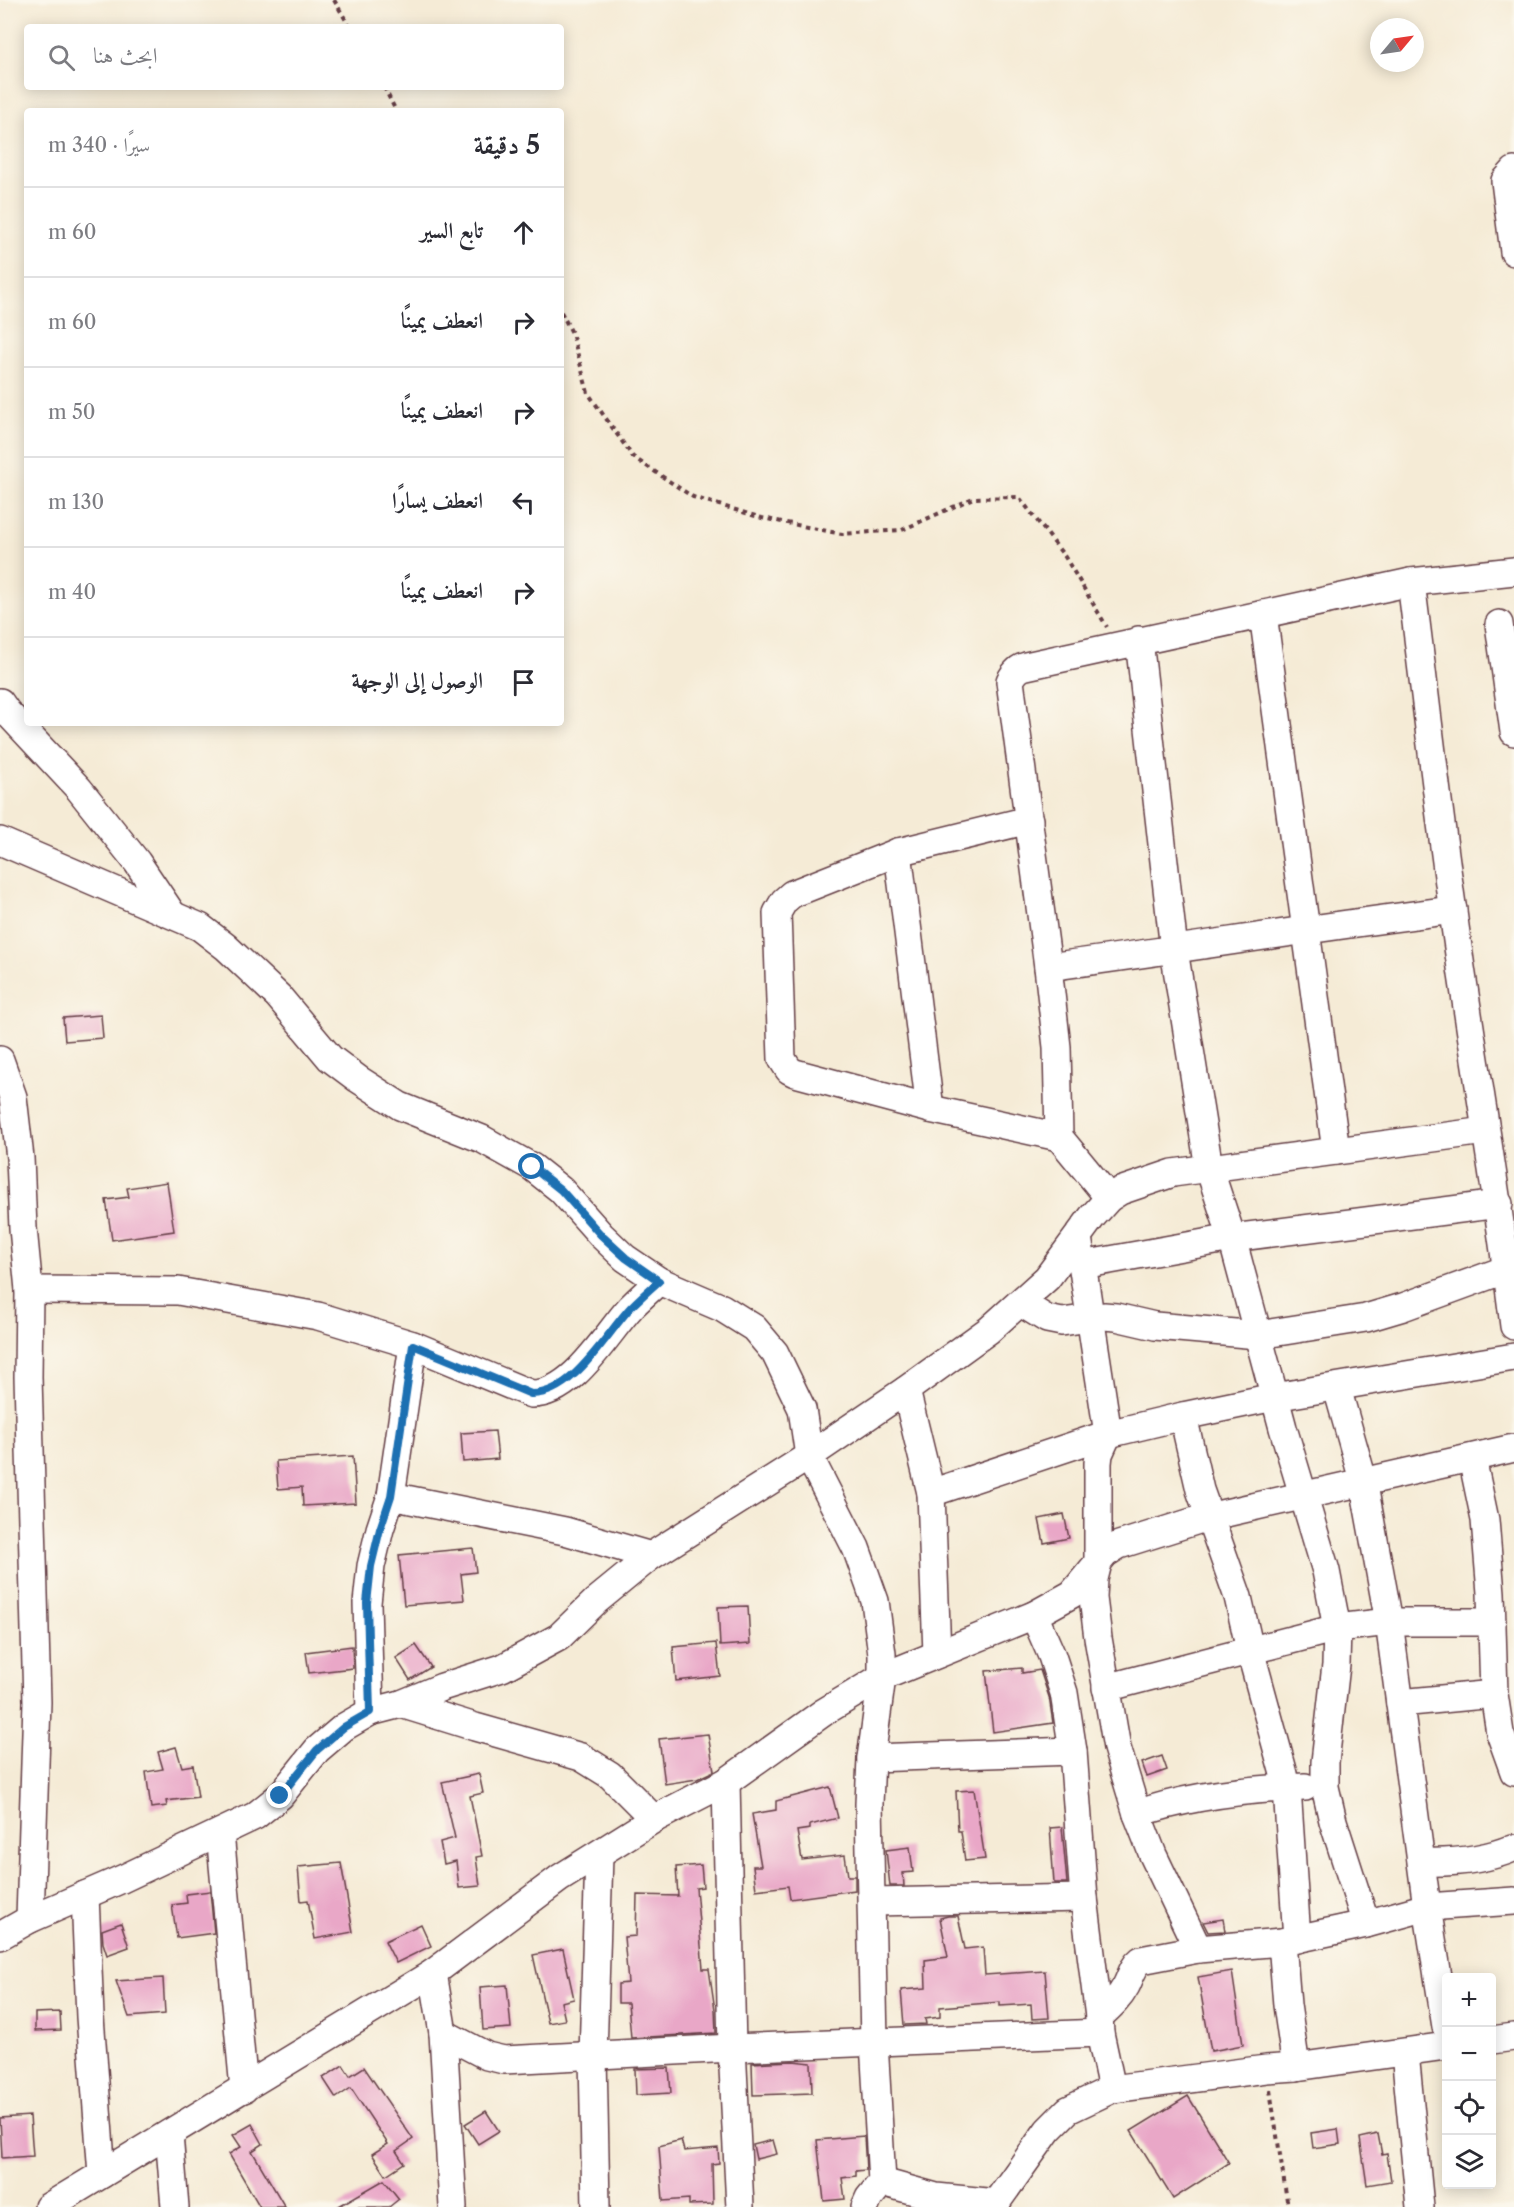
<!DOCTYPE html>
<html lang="ar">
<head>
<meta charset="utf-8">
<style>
	body { margin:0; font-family:"Libre Caslon Text",Amiri,serif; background:#f2f2f3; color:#2b2b33; direction:rtl }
	.controls { position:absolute; right:18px; bottom:18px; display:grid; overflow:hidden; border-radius:6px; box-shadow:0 3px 15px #0003 }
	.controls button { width:54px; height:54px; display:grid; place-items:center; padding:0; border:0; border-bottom:2px solid #e1e1e2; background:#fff; color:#2b2b33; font:30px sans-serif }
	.compass { position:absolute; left:1370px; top:18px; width:54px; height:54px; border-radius:50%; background:#fff; box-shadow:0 3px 15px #0003; rotate:61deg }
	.stop { position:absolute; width:18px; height:18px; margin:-14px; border:4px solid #1f6fb2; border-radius:50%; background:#fff }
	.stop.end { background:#1f6fb2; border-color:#fff; box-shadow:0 2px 6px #0008 }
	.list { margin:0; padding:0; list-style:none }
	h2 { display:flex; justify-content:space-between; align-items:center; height:78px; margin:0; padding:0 24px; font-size:26px }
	h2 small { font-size:20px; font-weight:400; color:#7c7c81 }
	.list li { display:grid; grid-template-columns:39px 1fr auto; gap:18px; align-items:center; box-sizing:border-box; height:90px; padding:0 24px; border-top:2px solid #e1e1e2 }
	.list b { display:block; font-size:22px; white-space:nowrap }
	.list em { font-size:20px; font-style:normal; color:#7c7c81 }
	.icon { flex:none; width:33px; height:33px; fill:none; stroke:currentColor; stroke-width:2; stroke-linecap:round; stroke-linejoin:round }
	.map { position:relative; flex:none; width:1514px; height:2207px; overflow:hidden; direction:ltr }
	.search { position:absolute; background:#fff; box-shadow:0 3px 15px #0003; left:24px; top:24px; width:540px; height:66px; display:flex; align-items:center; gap:15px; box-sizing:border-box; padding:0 21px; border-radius:6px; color:#7c7c81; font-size:22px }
	.panel { position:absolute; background:#fff; box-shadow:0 3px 15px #0003; left:24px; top:108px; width:540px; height:618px; border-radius:6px; direction:rtl }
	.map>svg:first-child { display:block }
	.building { fill:#e9a7c7 }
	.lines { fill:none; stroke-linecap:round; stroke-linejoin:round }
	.minor-casing { stroke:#643e45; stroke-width:30 }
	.path { stroke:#643e45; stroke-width:4; stroke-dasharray:4.5 4.5; stroke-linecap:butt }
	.minor { stroke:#fff; stroke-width:27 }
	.route { stroke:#1f6fb2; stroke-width:8 }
</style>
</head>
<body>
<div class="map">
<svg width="1514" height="2207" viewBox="0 0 1514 2207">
	<rect width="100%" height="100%" fill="#fbf7ec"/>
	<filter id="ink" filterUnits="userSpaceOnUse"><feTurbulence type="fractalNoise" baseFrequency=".0167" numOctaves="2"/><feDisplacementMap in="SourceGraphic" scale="12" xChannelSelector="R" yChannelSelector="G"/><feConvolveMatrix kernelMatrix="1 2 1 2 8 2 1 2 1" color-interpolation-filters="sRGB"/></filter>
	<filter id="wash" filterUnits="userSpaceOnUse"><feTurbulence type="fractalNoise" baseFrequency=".008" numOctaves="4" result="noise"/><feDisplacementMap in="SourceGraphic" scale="24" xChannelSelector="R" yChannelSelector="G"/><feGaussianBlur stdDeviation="1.35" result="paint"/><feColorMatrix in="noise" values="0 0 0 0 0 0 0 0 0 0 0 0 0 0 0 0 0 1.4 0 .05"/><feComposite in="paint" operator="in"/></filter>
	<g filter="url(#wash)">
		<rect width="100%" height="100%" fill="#f5ebd6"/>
		<g id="blocks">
			<g class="building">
				<path d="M101,1015L103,1038L65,1041L63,1018Z"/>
				<path d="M167,1182L174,1231L112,1240L106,1200L129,1197L127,1188Z"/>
				<path d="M495,1431L498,1459L463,1462L461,1433Z"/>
				<path d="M353,1456L356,1503L303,1506L302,1487L278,1489L276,1461Z"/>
				<path d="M1064,1514L1069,1538L1044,1543L1039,1519Z"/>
				<path d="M473,1548L476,1572L461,1574L464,1600L404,1605L399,1555Z"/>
				<path d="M748,1606L750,1644L720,1646L718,1607Z"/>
				<path d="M716,1643L720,1676L676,1681L673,1647Z"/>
				<path d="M416,1645L431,1667L410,1680L396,1658Z"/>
				<path d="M352,1646L353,1668L309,1673L306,1652Z"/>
				<path d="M1022,1668V1673L1040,1670L1049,1697L1053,1723L993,1732L986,1671Z"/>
				<path d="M708,1734L714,1771L697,1779L665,1784L659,1739Z"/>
				<path d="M176,1747L182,1767L193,1765L198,1797L166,1801L167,1806L151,1808L146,1772L163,1769L158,1752Z"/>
				<path d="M1162,1756L1167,1770L1147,1777L1142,1763Z"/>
				<path d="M479,1774L483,1793L470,1796L482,1856L476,1857L480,1886L459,1888L456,1861L444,1864L440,1842L455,1838L442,1782Z"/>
				<path d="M830,1787L838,1818L810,1825V1829L797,1831L802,1860L845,1855L848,1876H855V1890L790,1899L788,1886L756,1890L753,1866H761L752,1814L776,1810V1801Z"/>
				<path d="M974,1790L985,1859L965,1861L961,1831H958L956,1791Z"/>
				<path d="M1062,1827L1067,1883H1054L1050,1828Z"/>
				<path d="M910,1847L913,1872L903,1873L904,1886H890L886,1850Z"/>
				<path d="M341,1863L353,1932L315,1939L308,1900L301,1901L298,1867Z"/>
				<path d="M701,1865L703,1887L696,1888L703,1969H709L715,2010L716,2033L631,2038L628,2003H618V1984L628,1983L624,1937L636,1936L637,1895L678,1896L676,1867Z"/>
				<path d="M210,1891L214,1933L177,1938L172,1905L187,1903L186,1894Z"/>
				<path d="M948,1916H958L965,1949L983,1947L985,1975L1045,1971L1049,2018L1032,2019L1031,2004L1000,2006V2002L940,2007V2017L925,2019L926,2024L904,2025L901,1990L926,1988L925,1960L948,1957L940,1918Z"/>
				<path d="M1223,1919L1225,1931L1208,1932L1203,1922Z"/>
				<path d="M121,1923L129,1947L107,1955L103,1943L102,1930Z"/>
				<path d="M421,1924L431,1946L396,1963L385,1941Z"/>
				<path d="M563,1949L574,1999L561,2002L565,2020L548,2023L533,1955Z"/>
				<path d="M1232,1971L1243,2045L1211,2051L1198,1977Z"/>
				<path d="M163,1978L165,2014L129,2017L116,1981Z"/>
				<path d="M507,1985L511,2028L483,2030L480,1987Z"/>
				<path d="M60,2012L61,2030L35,2031V2013Z"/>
				<path d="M793,2061L811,2063L812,2093L753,2095L752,2063Z"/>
				<path d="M343,2065L350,2076L364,2067L413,2139L396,2151L404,2163L386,2175L372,2154L388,2144L351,2088L336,2098L323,2078Z"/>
				<path d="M669,2068L671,2093L636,2095L635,2069Z"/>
				<path d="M1188,2096L1229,2163L1173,2199L1131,2131Z"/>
				<path d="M486,2111L499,2131L478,2144L465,2124Z"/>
				<path d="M30,2116L33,2156L2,2158L0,2118Z"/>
				<path d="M252,2124L263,2144L252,2151L285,2207H260L229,2154L241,2147L233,2135Z"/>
				<path d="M1338,2129L1340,2144L1313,2148L1311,2133Z"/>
				<path d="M1378,2134L1382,2155L1387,2154L1391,2181L1367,2185L1360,2138Z"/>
				<path d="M864,2136L866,2170L856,2171V2176L842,2178L845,2199L824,2201L817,2140Z"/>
				<path d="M681,2140L684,2151L718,2148L719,2163L712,2164L713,2204L689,2205V2199L663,2201L659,2146Z"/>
				<path d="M773,2140L777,2154L756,2159L753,2145Z"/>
				<path d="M384,2180L399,2199L389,2207H337Z"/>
			</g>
		</g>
	</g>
	<g filter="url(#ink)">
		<use href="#blocks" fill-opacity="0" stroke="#643e45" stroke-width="1.5"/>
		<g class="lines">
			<g class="minor-casing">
				<g id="minor">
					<path d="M1514,171L1505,181L1514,252"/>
					<path d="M1411,582C1425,692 1437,802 1453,912C1472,1050 1497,1187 1514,1326"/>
					<path d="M1263,614L1336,1151"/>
					<path d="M1499,624L1514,732"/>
					<path d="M1139,640L1174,950L1209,1168L1232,1238L1283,1428L1326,1571L1337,1628L1336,1665L1325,1762V1787L1333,1821L1366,1924"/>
					<path d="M0,702L7,712L79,789L137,862L172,914"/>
					<path d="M1029,820L898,852L792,894L784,901L777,913L782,1059L789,1070L795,1073L930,1109L1059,1137"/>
					<path d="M0,841L200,927L226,947L278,996L330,1058L358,1079L400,1106L482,1139L532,1167L561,1190L601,1235L625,1258L659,1281L722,1308L754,1328L775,1353L802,1409L809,1456L856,1548L875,1601L882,1654V1677L871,1758L869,1804L874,2042L882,2182L869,2198L865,2207"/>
					<path d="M898,852L930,1109"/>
					<path d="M1048,967C1183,949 1317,927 1453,910"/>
					<path d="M0,1060L13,1097L20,1158L23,1228L29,1290L28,1377L37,1702L30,1919"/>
					<path d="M1109,1198L1059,1137L1057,1047L1048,967L1010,681C1014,673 1018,668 1026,666L1411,582L1514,571"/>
					<path d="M1078,1237L1108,1434L1099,1454L1098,1463V1563L1094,1579L1093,1598L1098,1638L1117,1748L1137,1814L1153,1855L1198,1949"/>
					<path d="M1082,1265L1232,1238L1499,1204"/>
					<path d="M29,1290L178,1291L318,1316L413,1345L531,1394C573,1395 606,1334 631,1307C640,1298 650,1289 659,1281"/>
					<path d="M1021,1303L1047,1319L1062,1322L1104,1316L1116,1317L1155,1326L1258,1335L1366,1318L1403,1307L1507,1269"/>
					<path d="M1337,1388L1363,1480L1389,1622L1427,1907L1446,2027"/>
					<path d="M906,1390L931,1493L937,1654"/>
					<path d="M1183,1416L1200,1490L1238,1597L1250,1650L1284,1774L1287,1788L1297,1939"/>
					<path d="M1472,1458L1485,1520L1491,1593L1494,1694L1500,1733L1514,1772"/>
					<path d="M931,1493L1108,1434L1183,1416L1274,1397L1514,1357"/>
					<path d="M391,1496L565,1531L651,1556"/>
					<path d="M1034,1615L1052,1656L1064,1693L1073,1751L1084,1898L1099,2017L1100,2033L1112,2089"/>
					<path d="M1106,1688L1337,1628L1389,1622H1492"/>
					<path d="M1400,1703L1494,1694"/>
					<path d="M401,1704L475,1727L581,1757L610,1775L654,1819"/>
					<path d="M370,1712L367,1603L371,1566L380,1529L391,1496L413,1345"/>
					<path d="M871,1758L1073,1751"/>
					<path d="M726,1782L732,2048L740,2207"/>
					<path d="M1137,1814C1190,1795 1249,1789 1305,1787"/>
					<path d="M220,1833L244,2089"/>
					<path d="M1422,1862C1452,1863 1485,1860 1513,1848"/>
					<path d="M85,1895L90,2017L102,2174"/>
					<path d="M873,1902L1084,1898"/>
					<path d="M0,1936L30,1919L122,1879L255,1816L280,1796L317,1750L344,1727L370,1712L401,1704L442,1687L502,1668L559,1637L596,1601L651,1556L809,1456L906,1390L989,1330L1047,1278L1092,1217L1109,1198L1120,1191L1173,1173L1485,1131"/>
					<path d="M1282,1942L1287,2005L1296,2067"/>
					<path d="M433,1973L443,2033L453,2207"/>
					<path d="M1099,2017C1110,2007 1119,1999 1126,1986C1131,1977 1132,1967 1141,1960L1198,1949L1282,1942L1366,1924L1427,1907L1514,1901"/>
					<path d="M443,2033L487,2056L504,2060L732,2048L1100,2033"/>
					<path d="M1492,2040L1514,2037"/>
					<path d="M1405,2053L1420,2207"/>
					<path d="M169,2134L175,2207"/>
					<path d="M882,2182L936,2197L997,2203"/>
					<path d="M48,2207L433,1973L560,1878L654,1819L726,1782L824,1712L882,1677L1034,1615L1072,1594L1105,1554L1119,1545L1208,1517L1514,1448"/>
					<path d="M596,2207L593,2056L599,1855"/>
					<path d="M993,2207L1048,2130L1068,2110L1112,2089L1266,2069L1296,2067L1446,2046"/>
				</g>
			</g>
			<g class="path">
				<path d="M334,0L350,27"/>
				<path d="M384,87L396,111"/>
				<path d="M561,312L572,333L588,393L633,457L693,497L762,518L842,534L902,530L973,498L1019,497L1065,557L1107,627"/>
				<path d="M1270,2090L1288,2207"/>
			</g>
			<use href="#minor" class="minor"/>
		</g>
	</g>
	<g class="lines" filter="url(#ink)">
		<path class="route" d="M280,1796L317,1750L344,1727L370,1712L367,1603L371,1566L380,1529L391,1496L413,1345L531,1394C573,1395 606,1334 631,1307C640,1298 650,1289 659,1281L626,1258L601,1235L561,1190L532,1167"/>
	</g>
</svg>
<div class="controls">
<button>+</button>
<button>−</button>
<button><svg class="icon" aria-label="locate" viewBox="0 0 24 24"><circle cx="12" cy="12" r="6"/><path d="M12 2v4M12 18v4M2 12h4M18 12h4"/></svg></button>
<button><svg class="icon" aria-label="layers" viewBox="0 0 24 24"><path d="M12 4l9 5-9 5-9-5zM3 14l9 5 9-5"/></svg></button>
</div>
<svg class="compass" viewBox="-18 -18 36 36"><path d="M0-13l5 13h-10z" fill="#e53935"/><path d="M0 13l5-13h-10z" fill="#7c7c81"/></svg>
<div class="stop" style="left:532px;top:1167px"></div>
<div class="stop end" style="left:280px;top:1796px"></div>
<div class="search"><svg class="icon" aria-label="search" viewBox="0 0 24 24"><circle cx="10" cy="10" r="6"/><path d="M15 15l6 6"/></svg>ابحث هنا</div>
<section class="panel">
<h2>5 دقيقة<small>سيرًا · 340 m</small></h2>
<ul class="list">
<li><svg class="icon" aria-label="ahead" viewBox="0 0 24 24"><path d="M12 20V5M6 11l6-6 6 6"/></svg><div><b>تابع السير</b></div><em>60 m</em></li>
<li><svg class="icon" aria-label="right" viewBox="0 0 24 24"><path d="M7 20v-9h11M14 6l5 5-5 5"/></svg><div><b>انعطف يمينًا</b></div><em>60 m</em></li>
<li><svg class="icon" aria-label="right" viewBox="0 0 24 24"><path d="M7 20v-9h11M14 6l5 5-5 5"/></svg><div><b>انعطف يمينًا</b></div><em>50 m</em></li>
<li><svg class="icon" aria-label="left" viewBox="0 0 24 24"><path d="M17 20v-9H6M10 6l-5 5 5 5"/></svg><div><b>انعطف يسارًا</b></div><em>130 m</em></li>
<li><svg class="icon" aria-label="right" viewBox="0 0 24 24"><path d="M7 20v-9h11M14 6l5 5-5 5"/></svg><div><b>انعطف يمينًا</b></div><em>40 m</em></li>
<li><svg class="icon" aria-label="arrive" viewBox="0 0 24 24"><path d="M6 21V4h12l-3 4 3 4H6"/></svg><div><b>الوصول إلى الوجهة</b></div></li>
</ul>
</section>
</div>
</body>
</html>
